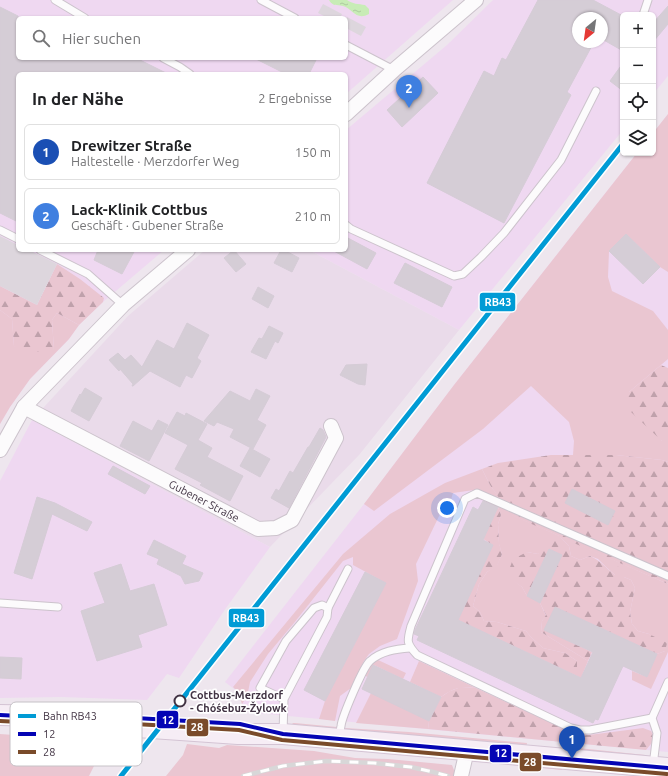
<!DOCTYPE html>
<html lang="de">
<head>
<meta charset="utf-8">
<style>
	body { margin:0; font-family:Ubuntu,sans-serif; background:#f2f2f2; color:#202124 }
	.controls { position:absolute; right:12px; top:12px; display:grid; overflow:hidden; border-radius:6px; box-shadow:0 1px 3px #0004 }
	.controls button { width:36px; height:36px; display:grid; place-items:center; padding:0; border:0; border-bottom:1px solid #e0e0e0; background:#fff; color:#202124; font:20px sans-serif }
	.compass { position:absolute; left:572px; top:12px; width:36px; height:36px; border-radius:50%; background:#fff; box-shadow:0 1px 3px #0004; rotate:209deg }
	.you { position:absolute; left:447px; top:508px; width:14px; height:14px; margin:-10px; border:3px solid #fff; border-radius:50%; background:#1a73e8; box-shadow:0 0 0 6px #1a73e833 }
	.badge { display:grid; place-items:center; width:26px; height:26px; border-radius:50%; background:#7e727f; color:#fff; font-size:13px; font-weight:700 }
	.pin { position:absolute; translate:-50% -33px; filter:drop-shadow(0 1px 2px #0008) }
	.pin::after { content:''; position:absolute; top:21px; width:14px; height:12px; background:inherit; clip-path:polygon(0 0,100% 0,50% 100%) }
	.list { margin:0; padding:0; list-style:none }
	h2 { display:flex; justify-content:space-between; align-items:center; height:52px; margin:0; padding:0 16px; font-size:17px }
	h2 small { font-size:13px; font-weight:400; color:#757577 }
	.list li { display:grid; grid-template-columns:26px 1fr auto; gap:12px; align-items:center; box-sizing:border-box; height:56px; margin:0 8px 8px; padding:0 8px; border:1px solid #e0e0e0; border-radius:6px }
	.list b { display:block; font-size:15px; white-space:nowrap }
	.list p { margin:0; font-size:13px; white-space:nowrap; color:#757577 }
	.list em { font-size:13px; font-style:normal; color:#757577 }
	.icon { flex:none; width:22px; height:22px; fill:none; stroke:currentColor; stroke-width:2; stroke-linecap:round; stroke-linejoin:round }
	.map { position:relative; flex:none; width:668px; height:776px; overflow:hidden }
	.search { position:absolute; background:#fff; box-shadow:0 1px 3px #0004; left:16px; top:16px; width:332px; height:44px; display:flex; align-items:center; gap:10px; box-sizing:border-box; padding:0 14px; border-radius:6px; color:#757577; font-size:15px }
	.panel { position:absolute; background:#fff; box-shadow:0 1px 3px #0004; left:16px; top:72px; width:332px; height:180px; border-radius:6px }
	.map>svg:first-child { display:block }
	.residential { fill:#eadbea }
	.commercial { fill:#efd8f1; fill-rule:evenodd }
	.grass { fill:#eac6d1 }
	.forest { fill:url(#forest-firs) }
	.parking { fill:#ddd6dd }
	.water { fill:url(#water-ripples) }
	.building { fill:#d5cdd6; stroke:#d5ccd6 }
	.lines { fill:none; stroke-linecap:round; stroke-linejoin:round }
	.lane-casing { stroke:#ccc3cc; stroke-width:9 }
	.street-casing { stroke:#ccc3cc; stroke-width:16 }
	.secondary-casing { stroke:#d4c4d4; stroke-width:22 }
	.lane { stroke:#fcfbfc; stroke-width:7 }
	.street { stroke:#fcfbfc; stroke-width:14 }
	.secondary { stroke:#f6edf5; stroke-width:20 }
	.rail-casing { stroke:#d8d7d8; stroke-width:4.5 }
	.rail { stroke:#fff; stroke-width:3; stroke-dasharray:9; stroke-linecap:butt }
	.bus-1-casing { stroke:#fff; stroke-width:7 }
	.bus-2-casing { stroke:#fff; stroke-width:7 }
	.bus-1 { stroke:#0404b4; stroke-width:4 }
	.bus-2 { stroke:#7a4b2a; stroke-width:4 }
	.rail-1-casing { stroke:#fff; stroke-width:8 }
	.rail-1 { stroke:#009bd5; stroke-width:5 }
	.stop-dot { fill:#fff; stroke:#413343; stroke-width:2 }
	.labels { text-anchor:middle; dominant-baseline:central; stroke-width:3.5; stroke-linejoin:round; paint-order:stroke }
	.street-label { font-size:11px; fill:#413343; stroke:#fff }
	.stop-label { font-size:11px; font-weight:bold; fill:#413343; stroke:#fff; text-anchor:start }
	.key { fill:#fff; stroke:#c6c2c7; stroke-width:1 }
	.key-label { font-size:11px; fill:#413343 }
	.line-badge { stroke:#fff; stroke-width:1.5 }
	.badge-label { font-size:11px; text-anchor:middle; font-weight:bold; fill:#fff }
</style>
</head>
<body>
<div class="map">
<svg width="668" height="776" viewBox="0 0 668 776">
	<defs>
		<pattern id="forest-firs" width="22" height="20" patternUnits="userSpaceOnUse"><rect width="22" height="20" fill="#eac6d1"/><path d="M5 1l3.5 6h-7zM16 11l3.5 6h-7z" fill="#bfa1ab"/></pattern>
		<pattern id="water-ripples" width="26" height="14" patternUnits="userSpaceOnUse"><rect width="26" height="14" fill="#c8ecb6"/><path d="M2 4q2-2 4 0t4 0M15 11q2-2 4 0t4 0" fill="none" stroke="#adcb9e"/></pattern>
	</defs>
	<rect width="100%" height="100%" fill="#eee6ee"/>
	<path class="residential" d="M205,250H309L459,330L359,455L270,547L32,420L128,316Z"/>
	<g class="commercial">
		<path d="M0,0H453L346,94V74H18V250H164L103,302L79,325L69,339L30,379L10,407L0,424ZM18,18H346V58H18Z"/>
		<path d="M493,0H668V76L653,94V15H623V130L459,330L309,250H346V130L447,45ZM578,18H602V42H578Z"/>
		<path d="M668,114V752L245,712L238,692L225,682L364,504L454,385L637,153H653V133Z"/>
		<path d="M32,420L270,547L226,608L179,678L167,674L147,700L61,697L0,698V481Z"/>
	</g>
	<g class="grass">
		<path d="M668,114V272L660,267L626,234L609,251L608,277L612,291L653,311L668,330V359L629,392L662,441H668V462L662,460L616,455H573L574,441L569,422L531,386L483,429L374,511L364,504L454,385L637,153H653V133Z"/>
		<path d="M0,310L12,319L14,346L54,350L52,320L57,313L79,325L69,339L30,379L10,407L0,424Z"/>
		<path d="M482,469L490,485L512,515L668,584V652L651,689L632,680V671L647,677L657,654L665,651L649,634L638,631L632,624L630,612L635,588L631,580L624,577L615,575L606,567L598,559L590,556L580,560L571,556L569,546L559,536L538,554L527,552L512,579L522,587L527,596L540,603L546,616L542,621L541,632L588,661L581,678L577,676V661L565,653L543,648L531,637L526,631L497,622L484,621L480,612L473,606L479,584L487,572L497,565L502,554L499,544L498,524L501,515L498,507L474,490L453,493L450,503L441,512L416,564L418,581L397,639L380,646L369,654L364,661L351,688L340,696L335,721L319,719L325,701L386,583L353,565V557L343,561L294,623L268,654L250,682L247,697L242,704L238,692L233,687L343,554L390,514L445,483Z"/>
		<path d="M378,660L406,673L403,679L374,665L367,677L365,675L372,662Z"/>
		<path d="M419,661L476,688C459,687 456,687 441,697L410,682Z"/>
		<path d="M371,693L429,721L428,729L356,723Z"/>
		<path d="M292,723H295L337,727L334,732L295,726Z"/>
		<path d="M345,728L409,732L527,743L526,749L347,733Z"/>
		<path d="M0,734L97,741L104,746L89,776H0Z"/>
		<path d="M187,744L219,748L227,745L314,751L355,758L388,759L452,765L454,770L455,776H166L183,755Z"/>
		<path d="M569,747L645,755L639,759L569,752Z"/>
		<path d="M482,760L562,764V770L485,762Z"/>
	</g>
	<g class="forest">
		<path d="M57,264L80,279L104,298L103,302L79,325L57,313L52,320L54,350L28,353L14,346L12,319L0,310V286L37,305Z"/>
		<path d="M661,365L668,368V441H662L631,412L627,398L629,392Z"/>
		<path d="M551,455H616L662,460L668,462V584L560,537L569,546L571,556L580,560L590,556C600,560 606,568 615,575L616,566L624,569V577L631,580L635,588L630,612L632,624L638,631L649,634L667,643L665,651L657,654L555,607L545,630L592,652L588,661L541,632L542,621L546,615L540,603L562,555L549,549L527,596L522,587L512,580L509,570L513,559L527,552L538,554L547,538L559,536L511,515L490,485L482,469L498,463Z"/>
		<path d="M498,507L501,515L498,524L499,543L502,554L497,566L487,572L479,584L473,606L480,612L484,621L497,622L526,631L531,637L543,648L565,653L577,661V676L458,620L493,545L483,539Z"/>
		<path d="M461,687L476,688L573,733L589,735L643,728L651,731L655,739L646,750L428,729L429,721L441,697L450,691Z"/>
	</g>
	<g class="parking">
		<path d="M323,4L342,14L340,18H328L318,13Z"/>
		<path d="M347,17L366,27L361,36L346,28V19Z"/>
		<path d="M0,236L18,245V250H29L57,264L37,305L0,286Z"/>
	</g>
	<path class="water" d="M329,0H347C352,4 359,4 365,5L369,9V14C356,21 353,9 343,6C336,4 333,7 329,0Z"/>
	<g class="building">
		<path d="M538,0H593L623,16V51L602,39V18H578V42H594L567,92L571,95L504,223L427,183L484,71L494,76L502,58L506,60Z"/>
		<path d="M668,6V24L653,42V23Z"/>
		<path d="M0,7L18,16V58H136L168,74H18V222L0,213Z"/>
		<path d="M254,58H317L309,74H286Z"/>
		<path d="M623,63V91L610,81Z"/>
		<path d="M423,77L438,93L402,127L387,110Z"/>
		<path d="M626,234L660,267L643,284L609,251Z"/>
		<path d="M346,237L376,253L367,269L332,250H346Z"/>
		<path d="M98,250H135L122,274L94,260Z"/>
		<path d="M234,250L246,264L236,272L224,258Z"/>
		<path d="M281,250H284L299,258L292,272L274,263Z"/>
		<path d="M405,263L452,287L442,307L394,283Z"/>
		<path d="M258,287L274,296L268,308L252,299Z"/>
		<path d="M187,323L209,335L197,358L201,361L192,378L186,375L180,387L150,371L133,386H132L133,384L120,369L119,371L109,360L118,353L125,360L131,355L142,367L157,340L174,349Z"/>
		<path d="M269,326L283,333L278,343L275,341L266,359L251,352L259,338L262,339Z"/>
		<path d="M367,364L365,385L358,384L340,375L346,365Z"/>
		<path d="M85,388L102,398L89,421L71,411L80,394L81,395Z"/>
		<path d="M256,389L270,396L257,420L266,425L253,449L230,437L234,429L217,422L214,426L204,421L230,391L250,401Z"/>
		<path d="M177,412L185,416L186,413L207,424L198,440L212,448L207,457L243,476L230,501L200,485L202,483L175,469L188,445L165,433Z"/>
		<path d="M158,420L168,425L149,461L120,446L133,421L152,431Z"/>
		<path d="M320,428L323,430L326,437L289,508L271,498L276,489L279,491L290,471L293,473L308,447H309Z"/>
		<path d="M250,448L270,459L260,477L240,466Z"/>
		<path d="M113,466L150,486L145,494L108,474Z"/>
		<path d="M572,489L615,511L608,525L565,503Z"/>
		<path d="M37,497L55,503L92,522L87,531L52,514L32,579L14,573Z"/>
		<path d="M483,501L498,507L483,540L493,545L458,620L581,678L593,652L544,630L555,607L657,654L647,677L623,666L598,720L595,719L593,723L417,640L419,636L414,634L415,630L473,507L478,510Z"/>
		<path d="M154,540L186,556L182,564L203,573L199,581L185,584L181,576L157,564L159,559L147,554Z"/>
		<path d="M549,549L562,555L540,603L527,596Z"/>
		<path d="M121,564L130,591L154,584L167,625L138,635L142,647L97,661L81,611L105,603L94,573Z"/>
		<path d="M365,572L386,583L325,701L304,690Z"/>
		<path d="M0,657L22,658L21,679L0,678Z"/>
		<path d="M373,665L441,697L429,721L362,689Z"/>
	</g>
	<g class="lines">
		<g class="lane-casing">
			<g id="lane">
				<path d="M55,0L85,18"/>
				<path d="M261,0L295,18"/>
				<path d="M643,15L648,0"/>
				<path d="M346,45L394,70"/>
				<path d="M163,58L180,67L190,74"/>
				<path d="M346,225L351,229L454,276L463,274L481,257L504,233L561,160L596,91"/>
				<path d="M0,230L18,239"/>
				<path d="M40,250L88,274L123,305"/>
				<path d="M0,603L58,607"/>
				<path d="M328,608L348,569"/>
				<path d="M652,718L590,730H580L571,728L417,655C406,643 407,641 411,626L465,499L477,493L668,576"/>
				<path d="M283,734L284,699L327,617L328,608L322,605L314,608L286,641L260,688L284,699"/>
				<path d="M340,739C340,735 340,730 341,726C342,717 363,667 370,661C381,651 396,649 410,648"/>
				<path d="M653,766L657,733L652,718L668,682"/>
			</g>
		</g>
		<g class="street-casing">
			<g id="street">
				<path d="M346,114L394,70L476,0"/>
				<path id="s1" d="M24,407L258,529L276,528L292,520L336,438L331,426"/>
				<path d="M0,450L24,407L123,305L188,250"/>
				<path d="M461,776L467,750"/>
			</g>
		</g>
		<g class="secondary-casing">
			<g id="secondary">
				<path d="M0,715L52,716"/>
				<path d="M40,717L82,723L123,726L238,734H283L668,768"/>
			</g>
		</g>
		<use href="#lane" class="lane"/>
		<use href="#street" class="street"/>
		<use href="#secondary" class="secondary"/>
		<g class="rail-casing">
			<path id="rail" d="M243,776L283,766L326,761L374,763L411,767L433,772L448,776"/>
		</g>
		<use href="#rail" class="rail"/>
		<g class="bus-1-casing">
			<path id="bus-1" d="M0,715L40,717L83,715L240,724L283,734L668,768"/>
		</g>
		<g class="bus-2-casing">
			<path id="bus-2" d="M0,721L40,723L83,721L239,730L282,740L667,774"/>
		</g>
		<use href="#bus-1" class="bus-1"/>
		<use href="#bus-2" class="bus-2"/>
		<g class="rail-1-casing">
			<path id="rail-1" d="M121,776L623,144"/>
		</g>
		<use href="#rail-1" class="rail-1"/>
	</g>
	<circle class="stop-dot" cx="180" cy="701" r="5.5"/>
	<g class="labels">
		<g class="street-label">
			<text stroke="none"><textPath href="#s1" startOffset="203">Gubener Straße</textPath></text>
		</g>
		<g class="stop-label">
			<text x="190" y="695">Cottbus-Merzdorf<tspan x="190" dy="13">- Chóśebuz-Žylowk</tspan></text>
		</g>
	</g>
	<rect x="10" y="702" width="132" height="64" rx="6" class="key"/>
	<rect x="18" y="714" width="18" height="4" fill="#009bd5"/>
	<rect x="18" y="732" width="18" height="4" fill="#0404b4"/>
	<rect x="18" y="750" width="18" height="4" fill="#7a4b2a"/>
	<g class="key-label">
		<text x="43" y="720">Bahn RB43</text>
		<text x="43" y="738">12</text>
		<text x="43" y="756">28</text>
	</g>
	<g class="line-badge">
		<rect x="479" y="292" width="37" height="20" rx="4" fill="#009bd5"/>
		<rect x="228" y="608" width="37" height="20" rx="4" fill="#009bd5"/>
		<rect x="156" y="710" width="23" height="19" rx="4" fill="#0404b4"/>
		<rect x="186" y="718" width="23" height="19" rx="4" fill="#7a4b2a"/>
		<rect x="489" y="744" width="23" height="19" rx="4" fill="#0404b4"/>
		<rect x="519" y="752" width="23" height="20" rx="4" fill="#7a4b2a"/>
	</g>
	<g class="badge-label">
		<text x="498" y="306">RB43</text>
		<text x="246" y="622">RB43</text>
		<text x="168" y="724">12</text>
		<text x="197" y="731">28</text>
		<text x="501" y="757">12</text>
		<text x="530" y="766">28</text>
	</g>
</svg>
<div class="controls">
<button>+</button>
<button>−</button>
<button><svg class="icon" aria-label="locate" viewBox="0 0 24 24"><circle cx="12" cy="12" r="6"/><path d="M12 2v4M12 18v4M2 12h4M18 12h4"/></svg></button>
<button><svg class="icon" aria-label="layers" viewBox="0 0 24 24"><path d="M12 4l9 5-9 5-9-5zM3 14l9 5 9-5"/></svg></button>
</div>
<svg class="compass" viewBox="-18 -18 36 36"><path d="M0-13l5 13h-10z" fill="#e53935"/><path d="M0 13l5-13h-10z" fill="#757577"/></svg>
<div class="you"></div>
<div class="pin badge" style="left:572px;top:759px;background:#1a4fb4">1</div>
<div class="pin badge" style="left:409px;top:108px;background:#3f7fe0">2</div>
<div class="search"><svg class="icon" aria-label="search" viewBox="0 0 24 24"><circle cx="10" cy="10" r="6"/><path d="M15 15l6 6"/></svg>Hier suchen</div>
<section class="panel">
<h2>In der Nähe<small>2 Ergebnisse</small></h2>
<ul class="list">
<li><span class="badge" style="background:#1a4fb4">1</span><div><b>Drewitzer Straße</b><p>Haltestelle · Merzdorfer Weg</p></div><em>150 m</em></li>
<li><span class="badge" style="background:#3f7fe0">2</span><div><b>Lack-Klinik Cottbus</b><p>Geschäft · Gubener Straße</p></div><em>210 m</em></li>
</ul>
</section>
</div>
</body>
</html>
